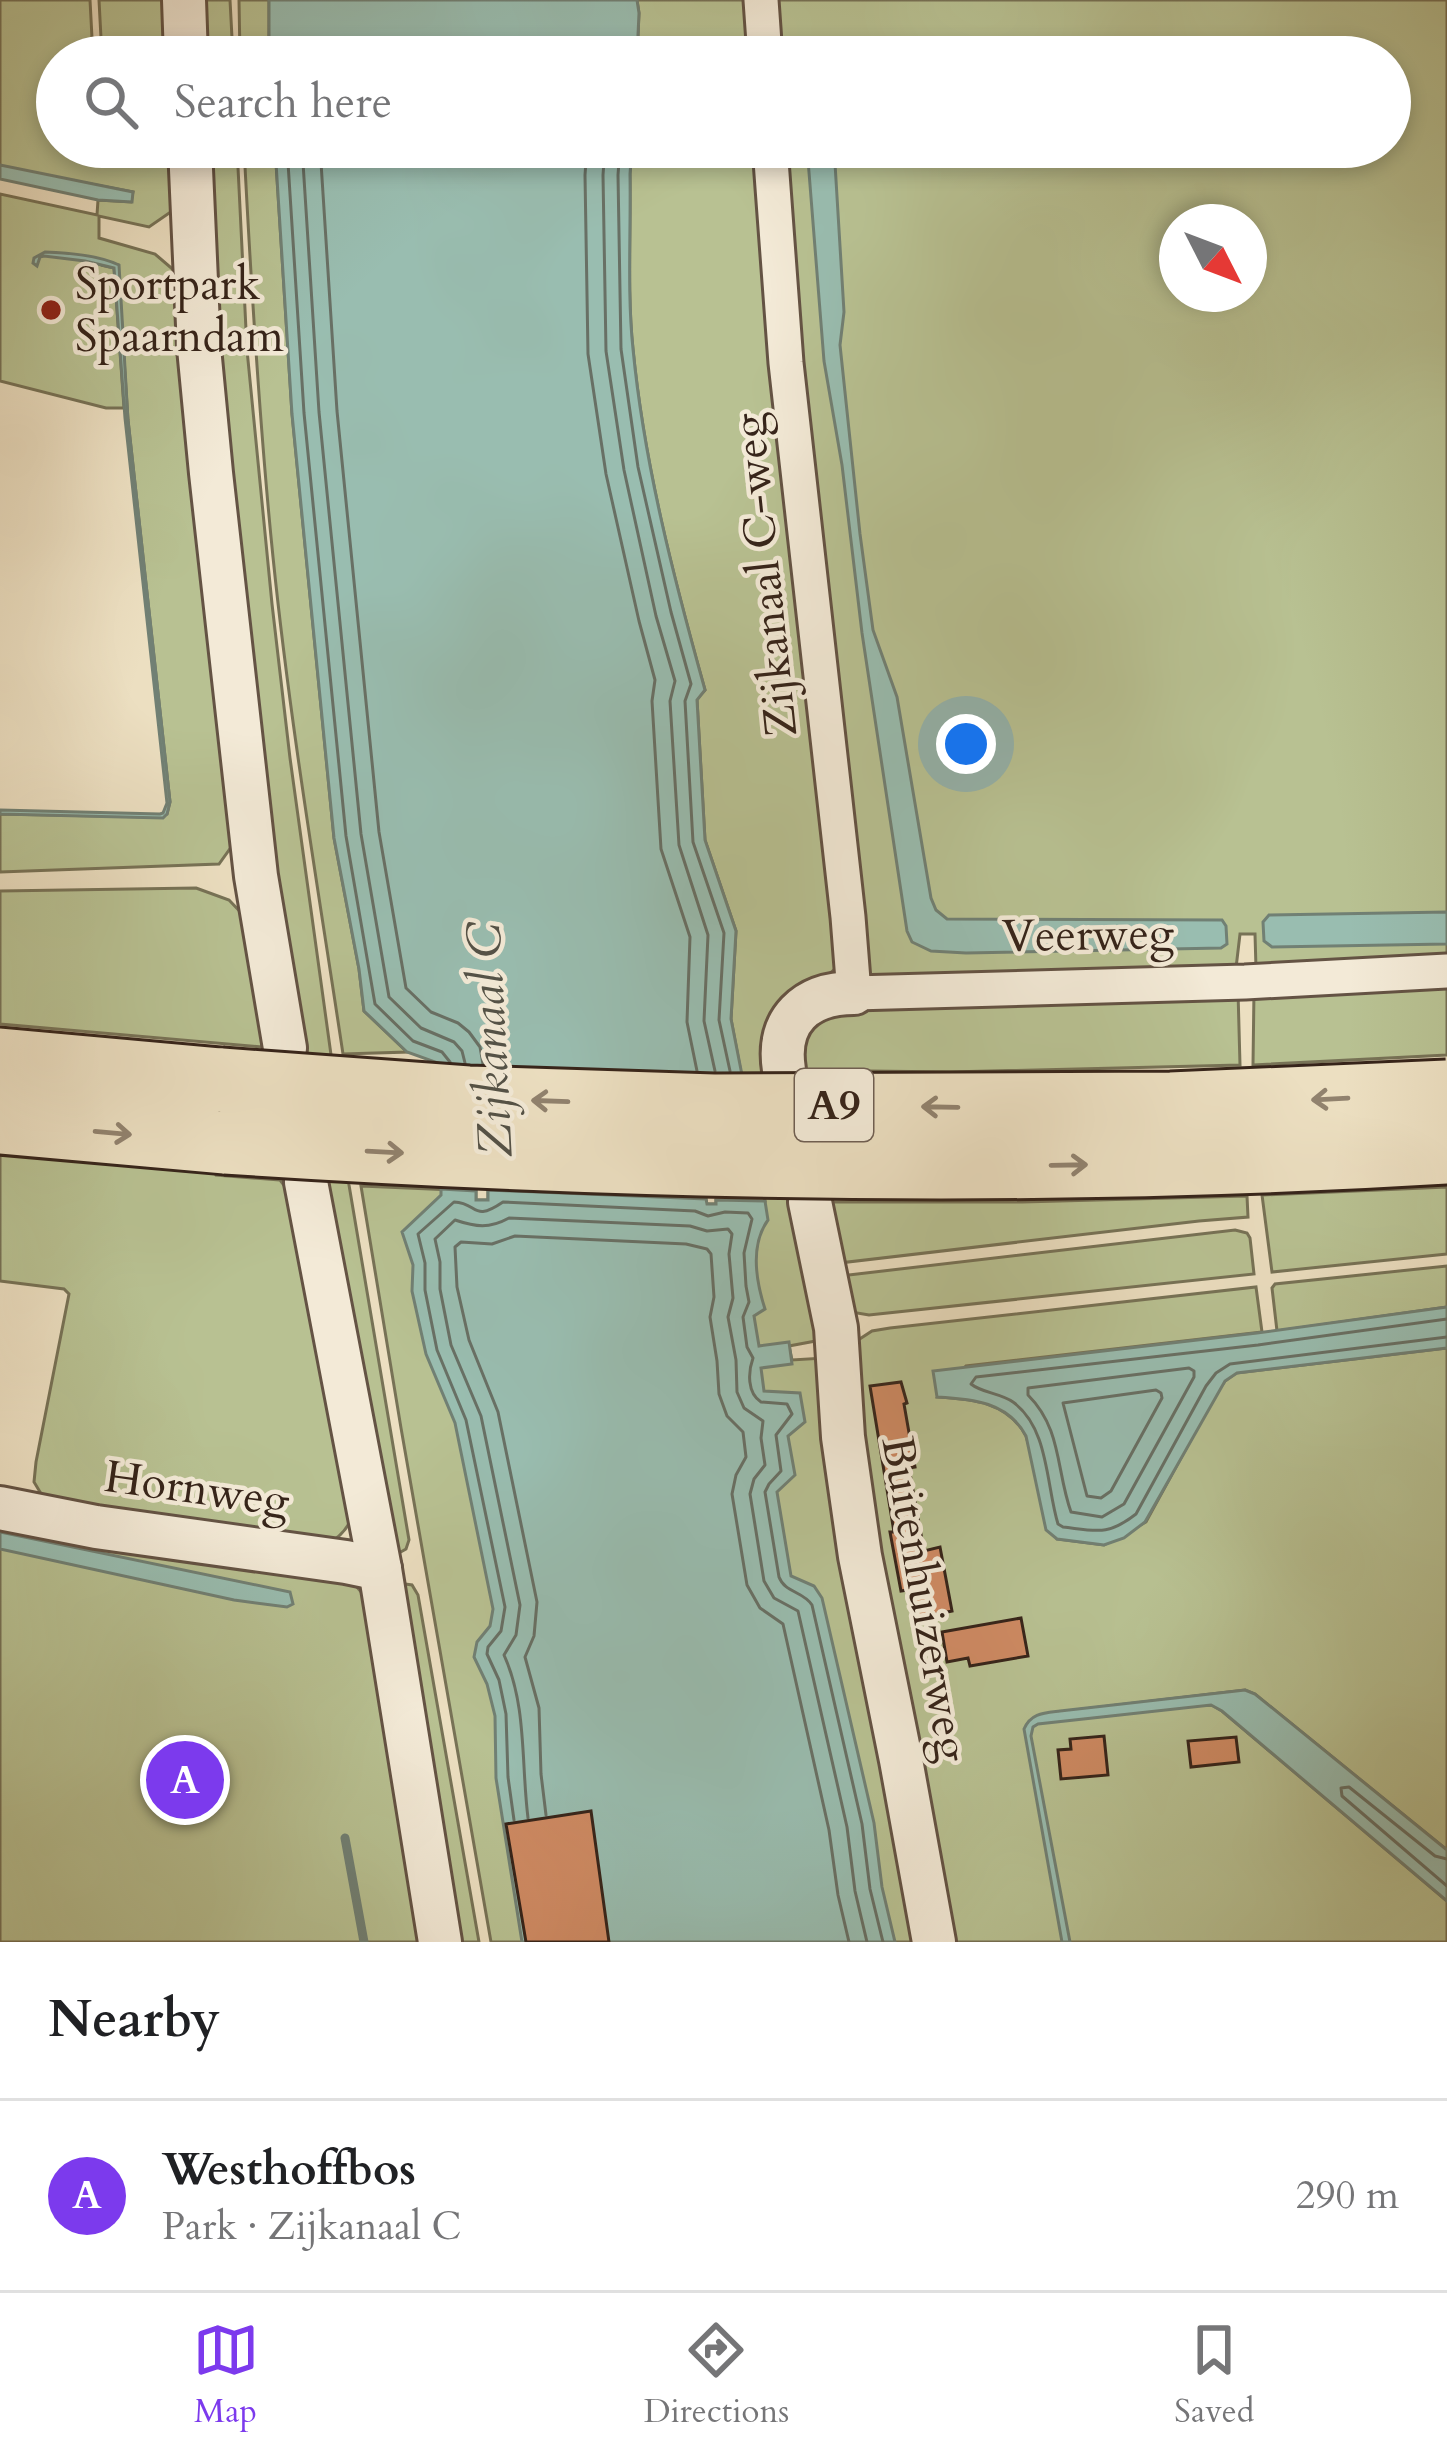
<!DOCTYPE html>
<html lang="en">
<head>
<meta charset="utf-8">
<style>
	body { margin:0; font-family:Cardo,serif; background:#f6f6f6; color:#202124 }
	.compass { position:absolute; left:1159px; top:204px; width:108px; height:108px; border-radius:50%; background:#fff; box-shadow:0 6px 18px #0003; rotate:132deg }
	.you { position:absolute; left:966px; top:744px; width:42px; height:42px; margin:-30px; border:9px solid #fff; border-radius:50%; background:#1a73e8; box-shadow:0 0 0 18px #1a73e833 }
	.badge { display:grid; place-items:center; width:78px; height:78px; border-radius:50%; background:#7c3aed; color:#fff; font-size:39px; font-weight:700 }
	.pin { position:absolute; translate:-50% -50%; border:6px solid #fff; box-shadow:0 3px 12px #0006 }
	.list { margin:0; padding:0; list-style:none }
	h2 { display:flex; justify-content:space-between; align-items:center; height:156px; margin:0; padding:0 48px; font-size:51px }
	h2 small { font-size:39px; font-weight:400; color:#757577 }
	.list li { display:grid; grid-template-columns:78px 1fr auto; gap:36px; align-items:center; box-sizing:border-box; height:192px; padding:0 48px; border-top:3px solid #e0e0e0 }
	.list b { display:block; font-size:45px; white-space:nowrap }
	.list p { margin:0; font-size:39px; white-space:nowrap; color:#757577 }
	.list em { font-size:39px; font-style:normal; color:#757577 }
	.icon { flex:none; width:66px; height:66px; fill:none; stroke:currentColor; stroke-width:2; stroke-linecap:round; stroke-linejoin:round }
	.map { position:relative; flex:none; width:1447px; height:1942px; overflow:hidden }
	.search { position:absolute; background:#fff; box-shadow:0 6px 18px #0003; left:36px; right:36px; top:36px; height:132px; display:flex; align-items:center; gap:30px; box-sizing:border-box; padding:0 42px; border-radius:66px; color:#757577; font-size:45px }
	.sheet { height:348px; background:#fff }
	nav { display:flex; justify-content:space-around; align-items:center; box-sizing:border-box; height:168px; border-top:3px solid #e0e0e0; background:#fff; font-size:33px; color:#757577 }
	nav a { display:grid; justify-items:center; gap:6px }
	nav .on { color:#7c3aed }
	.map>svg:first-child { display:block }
	.green { fill:#b8c192; stroke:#777256; stroke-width:3; fill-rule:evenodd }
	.water { fill:#99bdb0; stroke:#718074; stroke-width:3 }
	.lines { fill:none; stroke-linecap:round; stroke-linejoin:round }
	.shore { stroke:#687065; stroke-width:3 }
	.stream { stroke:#718074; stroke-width:9 }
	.building { fill:#ce8a63; stroke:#36241a; stroke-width:3 }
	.minor-casing { stroke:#645344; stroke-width:39 }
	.tertiary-casing { stroke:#645344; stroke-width:48 }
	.motorway-casing { stroke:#36241a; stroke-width:69 }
	.minor { stroke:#f3ead7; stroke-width:33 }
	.tertiary { stroke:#f3ead7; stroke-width:42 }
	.motorway { stroke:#ecdfc1; stroke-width:63 }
	.motorway-bridge-casing { stroke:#36241a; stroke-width:69; stroke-linecap:butt }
	.motorway-bridge { stroke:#ecdfc1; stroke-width:63 }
	.oneway { stroke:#91826e }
	.poi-dot { fill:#8f2418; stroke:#f3ead7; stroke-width:4.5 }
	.labels { text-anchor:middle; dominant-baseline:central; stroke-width:9; stroke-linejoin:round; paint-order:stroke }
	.shield { fill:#f3ead7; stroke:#6f5f53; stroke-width:3 }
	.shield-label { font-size:42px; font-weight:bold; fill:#36241a }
	.poi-label { font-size:45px; fill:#36241a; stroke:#f3ead7; text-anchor:start }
	.street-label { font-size:45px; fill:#36241a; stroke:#f3ead7 }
	.water-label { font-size:48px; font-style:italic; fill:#545247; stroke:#f3ead7 }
</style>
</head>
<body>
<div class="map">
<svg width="1447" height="1942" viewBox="0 0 1447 1942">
	<rect width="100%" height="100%" fill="#ecdfc1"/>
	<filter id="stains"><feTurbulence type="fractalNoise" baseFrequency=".00167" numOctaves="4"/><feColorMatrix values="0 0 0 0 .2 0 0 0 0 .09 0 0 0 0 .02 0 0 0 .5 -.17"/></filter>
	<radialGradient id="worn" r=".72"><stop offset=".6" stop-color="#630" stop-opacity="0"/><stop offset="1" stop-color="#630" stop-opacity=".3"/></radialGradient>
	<g class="green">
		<path d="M0,0H90L93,57H57V147H173L175,209L149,227L99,216V238L155,254L183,278L234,843L219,864L0,872V814L151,817L167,814L170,802L128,420L118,265H101L114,268L124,408H106L0,381V194L97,215L98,200L131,202L133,192L0,167Z"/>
		<path d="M99,0H168L170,57H102Z"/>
		<path d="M201,0H230L233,57H203Z"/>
		<path d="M239,0H269V57H240Z"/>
		<path d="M637,0H754L757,57H637L639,13Z"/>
		<path d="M777,0H1447V964L1256,968L1255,934H1240L1236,968L876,978L867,971L810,448L809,416L805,398L777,147H1390V57H771ZM1177,222H1249V294H1177Z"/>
		<path d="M205,147H237L247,350L272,604L290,758L349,1185L409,1540L406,1549L399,1553L395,1552L342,1303L237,618Z"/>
		<path d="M244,147H275L292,414L334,838L359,969L364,1011L407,1052L343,1054C318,888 290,723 273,557C259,420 251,284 244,147Z"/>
		<path d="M632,147H763L839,965L827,976L790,997L821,1340L789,1346L792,1360L824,1358L926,1942H491L401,1428L361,1186L476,1191V1200H488V1190L706,1199L707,1204H716V1200L765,1201L731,1019L736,931L705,840L697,699L705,690C674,579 644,464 633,349C627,292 631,232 630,174Z"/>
		<path d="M196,888L229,900L249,921L261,996L262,1047L0,1024V891Z"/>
		<path d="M1447,980V1055L1253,1065L1254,991Z"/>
		<path d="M1238,991L1240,1065L950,1072L791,1070L796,1048L826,1011Z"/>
		<path d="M0,1152L102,1163L214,1171L216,1175L280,1180L294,1198L352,1517C347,1530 339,1538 327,1544L43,1497L34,1482L36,1462L69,1294L64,1289L0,1281Z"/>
		<path d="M1447,1187V1254L1272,1272L1262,1195Z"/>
		<path d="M1247,1196L1248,1217L1199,1221L839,1263L816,1202H1022Z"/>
		<path d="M1235,1230L1247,1233L1250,1238L1254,1274L869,1315L851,1312L840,1276Z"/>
		<path d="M1447,1266V1307L1277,1331L1272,1288L1275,1284Z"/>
		<path d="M1256,1287L1262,1332L966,1366L938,1397C973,1399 1008,1402 1026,1436L1057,1539L1104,1545L1146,1522L1217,1392L1225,1381L1236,1373L1447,1348V1850L1255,1694L1245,1690L1075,1710L1212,1705L1222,1711L1447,1901V1942H943L878,1609L852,1344L872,1331L890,1328Z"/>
		<path d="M0,1517L350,1579L369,1601L424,1942H0Z"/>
		<path d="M405,1584L412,1585L418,1595L479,1942H449L401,1587Z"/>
	</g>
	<g class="water">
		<path d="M269,0H637L639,13L637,57H269Z"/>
		<path d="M275,147H632L630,174C631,232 627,292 633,349C644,464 674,579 705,690L697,700L705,840L736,931L731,1019L754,1136L440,1126L438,1063L407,1052L364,1011L359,969L334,838L292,414Z"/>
		<path d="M807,147H834L844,312L840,345L860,534L873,630L897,697L931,898L936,910L947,919L1222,920L1226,926L1227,944L1221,948L966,953L931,951L912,942L907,931L862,633L842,465L824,361Z"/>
		<path d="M0,165L133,192L132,202L98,200L0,179Z"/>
		<path d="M45,252C69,253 97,255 119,265L128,420L170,802L167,814L163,818L0,814V810L160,814L163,813L167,803L125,418L114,268L85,261L44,256L40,257L37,266L33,263L34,258Z"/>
		<path d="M1447,912V944L1272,947L1264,941L1263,922L1269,915Z"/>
		<path d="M441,1189L476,1191V1200H488V1190L706,1199L707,1204H716V1200L765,1201L768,1220C750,1245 756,1281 765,1309L754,1316L759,1346L789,1342L792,1364L761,1368L764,1391L800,1393L805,1422L788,1436L795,1475L777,1492L791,1576L814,1586L822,1598L874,1823L882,1887L895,1942H522L496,1778L495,1716L487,1684L474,1657L477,1642L490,1626L493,1609L455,1423L426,1354L412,1291L413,1265L402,1232L441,1195Z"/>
		<path d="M1447,1307V1348L1237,1373L1225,1381L1145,1522L1124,1538L1104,1545L1057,1539L1046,1530L1026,1436C1008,1402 973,1399 937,1397L933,1371L1257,1333Z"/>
		<path d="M0,1532L290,1592L293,1604L287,1607L234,1600L0,1549Z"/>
		<path d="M1245,1690L1255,1694L1447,1850V1901L1222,1711L1211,1705L1038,1724L1033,1727L1031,1736L1070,1942H1062L1024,1729C1031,1713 1044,1713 1060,1711Z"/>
	</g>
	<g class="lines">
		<g class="shore">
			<path d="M287,147L304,413L346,836L375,1004L413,1041L442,1052L450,1062"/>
			<path d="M302,147L319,412L361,834L389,997L421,1028L454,1042L462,1051L465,1063"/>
			<path d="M320,147L337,411L379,832L406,988L431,1012L458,1023L469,1032L480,1047L483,1064"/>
			<path d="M587,147L585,175L588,354L606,474L639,621L655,680L652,701L661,849L690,937L687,1022L697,1071"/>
			<path d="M605,147L603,175L606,351L624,470L656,616L675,681L670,701L679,845L708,935L704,1021L715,1071"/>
			<path d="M620,147L618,175L621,349L638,467L671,612L691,684L685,701L693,842L724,933L719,1020L730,1071"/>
			<path d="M1447,1319L1258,1345L976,1377L971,1384C982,1393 1000,1393 1013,1402C1049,1428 1046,1485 1058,1524L1063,1527C1097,1531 1108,1536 1136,1514L1206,1386L1216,1373L1230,1364L1447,1337"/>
			<path d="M1189,1368L1194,1371V1377L1124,1504L1102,1517L1071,1512C1056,1470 1062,1429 1028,1395V1388Z"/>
			<path d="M1156,1390L1161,1393L1162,1398L1111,1491L1101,1498L1087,1496L1063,1403Z"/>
			<path d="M546,1815L541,1774L539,1708L525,1657L534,1636L537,1602L498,1412L469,1340L457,1287L455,1247L461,1242L492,1244L515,1236L686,1244L707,1249L711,1254L714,1297L710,1317L717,1361L719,1394L727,1416L743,1432L746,1457L736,1475L732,1494L747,1585L760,1608L783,1624L829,1830L838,1895L849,1942"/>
			<path d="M528,1818C521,1762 527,1706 504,1655L516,1635L520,1605L481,1416L451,1345L440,1289V1262L435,1239L455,1220C476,1227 489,1229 509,1218L690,1226L707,1231L728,1229L732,1234L729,1254L733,1298L728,1317L736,1360L737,1392L744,1408L763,1421L761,1438L765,1465L754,1479L750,1494L764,1581L774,1598L798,1611L847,1827L855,1891L867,1942"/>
			<path d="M514,1820L508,1777L506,1714L499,1680L487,1654L488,1647L501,1631L505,1607L466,1420L437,1350L425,1290V1263L418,1234L454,1202C479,1203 472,1223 503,1202L695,1211L708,1216L725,1212L748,1213L752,1219L744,1253L746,1286L749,1302L743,1317L747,1347L753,1358C748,1372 747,1393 761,1402L787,1404L792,1414L776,1435L781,1471L769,1484L765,1492L779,1577C785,1593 803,1591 812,1605L862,1824L870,1889L883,1942"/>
			<path d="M1447,1859L1435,1856L1349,1787L1341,1788L1342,1796L1447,1886"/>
		</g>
		<path class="stream" d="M345,1838L364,1942"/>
	</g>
	<g class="building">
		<path d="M901,1382L907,1403L904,1404L915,1467L909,1468L924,1551L940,1547L952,1611L913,1619L908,1590L901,1591L890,1532H894L870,1386Z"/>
		<path d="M1021,1618L1028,1656L970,1666L968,1658L947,1662L942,1632Z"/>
		<path d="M1104,1736L1108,1775L1061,1779L1058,1750L1071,1749L1070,1739Z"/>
		<path d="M1236,1737L1239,1762L1191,1767L1188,1741Z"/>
		<path d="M591,1811L609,1942H526L506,1824Z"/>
	</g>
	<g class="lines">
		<g class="minor-casing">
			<g id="minor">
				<path d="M761,0L765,57"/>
				<path d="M770,147L786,363L848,917L854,993L1245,982L1447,971"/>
			</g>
		</g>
		<g class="tertiary-casing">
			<g id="tertiary">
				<path d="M184,0L186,57"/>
				<path d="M190,147L199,348L211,473L256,876L285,1048"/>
				<path d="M784,1070C776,1020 806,993 854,993"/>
				<path d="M306,1182L380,1569L440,1942"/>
				<path d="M810,1202L836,1328L843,1437L860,1556L901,1760L934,1942"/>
				<path d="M0,1508L96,1527L346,1562L380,1569"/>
			</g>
		</g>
		<g class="motorway-casing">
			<g id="motorway">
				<path d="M0,1060L221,1080"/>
				<path d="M0,1122L226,1142"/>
			</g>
		</g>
		<use href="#minor" class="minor"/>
		<use href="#tertiary" class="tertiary"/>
		<use href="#motorway" class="motorway"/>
		<g class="motorway-bridge-casing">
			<g id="motorway-bridge">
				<path d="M221,1080L468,1098L714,1106L1171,1104L1447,1092"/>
				<path d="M226,1142C632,1169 1041,1177 1447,1152"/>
			</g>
		</g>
		<use href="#motorway-bridge" class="motorway-bridge"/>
	</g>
	<defs><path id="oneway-shaft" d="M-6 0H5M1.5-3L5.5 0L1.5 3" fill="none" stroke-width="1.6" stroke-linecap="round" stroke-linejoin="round" transform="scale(3)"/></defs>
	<g class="oneway">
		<use href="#oneway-shaft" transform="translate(1330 1099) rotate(177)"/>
		<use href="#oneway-shaft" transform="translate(550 1101) rotate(-178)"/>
		<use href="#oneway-shaft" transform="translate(940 1107) rotate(-179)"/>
		<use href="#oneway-shaft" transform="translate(113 1133) rotate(5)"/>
		<use href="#oneway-shaft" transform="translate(385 1152) rotate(3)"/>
		<use href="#oneway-shaft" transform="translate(1069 1165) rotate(-1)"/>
	</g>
	<circle class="poi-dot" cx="51" cy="310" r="12"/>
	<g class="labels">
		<rect class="shield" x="795" y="1069" width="78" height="72" rx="9"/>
		<g class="shield-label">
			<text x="834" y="1105">A9</text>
		</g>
		<g class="poi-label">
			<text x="75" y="284">Sportpark<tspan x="75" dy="52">Spaarndam</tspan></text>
		</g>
		<g class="street-label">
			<text transform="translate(765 575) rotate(-96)">Zijkanaal C-weg</text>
			<text transform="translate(1088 935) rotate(-1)">Veerweg</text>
			<text transform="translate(197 1489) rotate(8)">Hornweg</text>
			<text transform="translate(925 1599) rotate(80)">Buitenhuizerweg</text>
		</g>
		<g class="water-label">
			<text transform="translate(490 1040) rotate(-93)">Zijkanaal C</text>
		</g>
	</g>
	<rect width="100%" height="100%" filter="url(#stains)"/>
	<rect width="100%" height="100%" fill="url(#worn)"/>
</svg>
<svg class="compass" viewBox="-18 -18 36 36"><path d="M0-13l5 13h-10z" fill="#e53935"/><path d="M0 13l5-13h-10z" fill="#757577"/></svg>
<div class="you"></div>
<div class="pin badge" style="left:185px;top:1780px">A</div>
<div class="search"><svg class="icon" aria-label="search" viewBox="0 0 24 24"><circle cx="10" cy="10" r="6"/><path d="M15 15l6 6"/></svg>Search here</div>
</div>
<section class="sheet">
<h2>Nearby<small></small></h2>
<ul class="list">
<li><span class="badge">A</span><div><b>Westhoffbos</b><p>Park · Zijkanaal C</p></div><em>290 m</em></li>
</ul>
</section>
<nav>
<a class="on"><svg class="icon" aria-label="map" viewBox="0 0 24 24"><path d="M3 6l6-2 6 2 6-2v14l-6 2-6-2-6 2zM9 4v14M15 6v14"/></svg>Map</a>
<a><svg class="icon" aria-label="directions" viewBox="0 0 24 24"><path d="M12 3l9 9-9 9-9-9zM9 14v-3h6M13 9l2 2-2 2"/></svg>Directions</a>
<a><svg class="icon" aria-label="saved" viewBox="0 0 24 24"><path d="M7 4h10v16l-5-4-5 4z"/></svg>Saved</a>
</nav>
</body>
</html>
